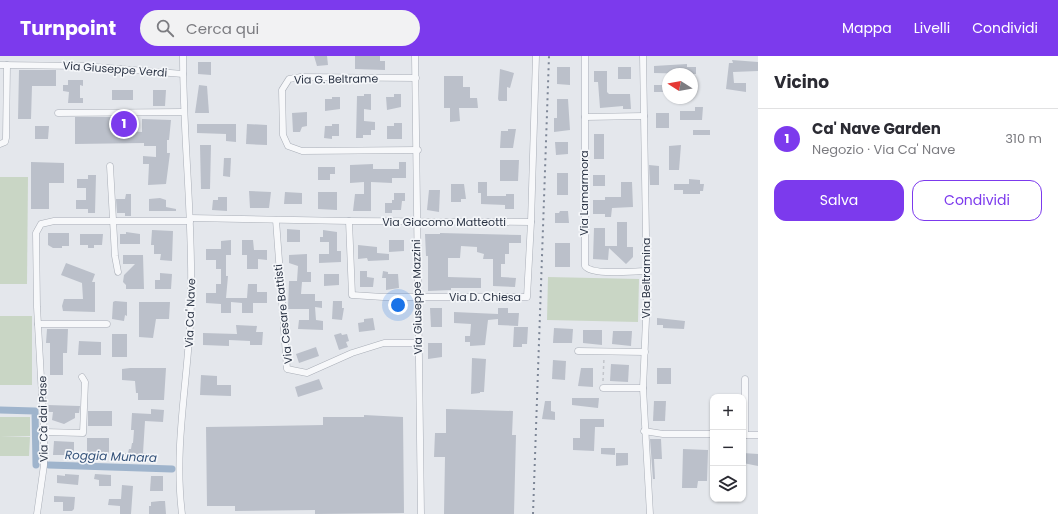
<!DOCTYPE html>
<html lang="it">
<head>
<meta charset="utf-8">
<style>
	body { margin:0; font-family:Poppins,sans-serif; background:#f2f2f3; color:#2b2b33 }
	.controls { position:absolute; right:12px; bottom:12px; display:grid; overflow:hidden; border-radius:8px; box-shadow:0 1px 3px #0004 }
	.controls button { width:36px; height:36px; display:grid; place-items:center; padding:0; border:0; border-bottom:1px solid #e1e1e2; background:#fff; color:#2b2b33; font:20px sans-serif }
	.compass { position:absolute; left:662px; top:12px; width:36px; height:36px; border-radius:50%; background:#fff; box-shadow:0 1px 3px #0004; rotate:281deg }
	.you { position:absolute; left:398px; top:249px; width:14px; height:14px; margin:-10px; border:3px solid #fff; border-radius:50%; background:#1a73e8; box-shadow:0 0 0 6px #1a73e833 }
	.badge { display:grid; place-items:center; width:26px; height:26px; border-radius:50%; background:#7c3aed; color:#fff; font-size:13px; font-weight:700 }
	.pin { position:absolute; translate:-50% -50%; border:2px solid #fff; box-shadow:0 1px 4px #0006 }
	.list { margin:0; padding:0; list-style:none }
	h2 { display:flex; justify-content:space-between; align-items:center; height:52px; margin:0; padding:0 16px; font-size:17px }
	h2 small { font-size:13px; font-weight:400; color:#7c7c81 }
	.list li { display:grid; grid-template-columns:26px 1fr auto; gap:12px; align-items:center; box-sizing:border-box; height:60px; padding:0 16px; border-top:1px solid #e1e1e2 }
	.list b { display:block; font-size:15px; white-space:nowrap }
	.list p { margin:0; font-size:13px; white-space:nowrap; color:#7c7c81 }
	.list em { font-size:13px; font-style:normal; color:#7c7c81 }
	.actions { display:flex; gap:8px; padding:12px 16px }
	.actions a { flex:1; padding:9px 0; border:1px solid #7c3aed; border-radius:12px; text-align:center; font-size:14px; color:#7c3aed }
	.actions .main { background:#7c3aed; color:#fff }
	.icon { flex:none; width:22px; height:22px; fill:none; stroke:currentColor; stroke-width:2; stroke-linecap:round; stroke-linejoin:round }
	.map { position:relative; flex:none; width:758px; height:458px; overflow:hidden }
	header { display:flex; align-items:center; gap:24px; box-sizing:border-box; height:56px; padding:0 20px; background:#7c3aed; color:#fff }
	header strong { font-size:19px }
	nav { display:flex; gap:22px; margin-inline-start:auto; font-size:14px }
	.search { width:280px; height:36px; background:#f2f2f3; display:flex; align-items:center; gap:10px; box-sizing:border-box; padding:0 14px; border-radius:22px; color:#7c7c81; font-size:15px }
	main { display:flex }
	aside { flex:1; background:#fff }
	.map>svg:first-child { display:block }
	.green { fill:#c9d6c5 }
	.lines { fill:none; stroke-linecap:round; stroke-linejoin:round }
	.canal { stroke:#9fb4cc; stroke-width:7 }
	.building { fill:#bbc0ca }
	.street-casing { stroke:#a9aeb7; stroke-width:7 }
	.path { stroke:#c2c5cb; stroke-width:1.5; stroke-dasharray:3 3; stroke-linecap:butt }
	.street { stroke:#f7f8fa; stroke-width:6 }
	.rail { stroke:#7d8696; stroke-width:2; stroke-dasharray:2 4; stroke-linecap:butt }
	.labels { text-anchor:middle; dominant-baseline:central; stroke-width:3.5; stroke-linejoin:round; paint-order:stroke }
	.street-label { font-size:11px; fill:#2b3445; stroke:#f4f6f9 }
	.water-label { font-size:12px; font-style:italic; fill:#34527a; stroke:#f4f6f9 }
</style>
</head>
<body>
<header>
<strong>Turnpoint</strong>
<div class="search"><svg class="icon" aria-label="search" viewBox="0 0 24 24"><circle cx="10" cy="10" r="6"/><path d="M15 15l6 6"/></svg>Cerca qui</div>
<nav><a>Mappa</a><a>Livelli</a><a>Condividi</a></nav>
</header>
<main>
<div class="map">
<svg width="758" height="458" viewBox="0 0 758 458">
	<rect width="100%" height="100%" fill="#e4e7ec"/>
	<g class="green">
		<path d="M0,121H28L27,228H0Z"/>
		<path d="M548,221L639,223L638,266L547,264Z"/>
		<rect x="0" y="260" width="32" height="69"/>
		<rect x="0" y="361" width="30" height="19"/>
		<path d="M0,380L30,381L29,400H0Z"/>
	</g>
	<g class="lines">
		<g class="canal">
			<path d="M0,354L35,355L36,409"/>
			<path d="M49,409L172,413"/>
		</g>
	</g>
	<g class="building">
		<path d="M314,0H327L328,9L317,10Z"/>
		<path d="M355,0H380V5H385V14L355,13Z"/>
		<path d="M732,4L758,6V15L733,16L734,27H746V36L726,33L729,7H733Z"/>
		<path d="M198,6H211V19L198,18Z"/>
		<path d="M687,8V11H696V18L654,17V10Z"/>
		<path d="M557,11H570V29L557,28Z"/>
		<rect x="618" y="11" width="13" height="12"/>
		<path d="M500,13L514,17L510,32L507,31V45H499L498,43Z"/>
		<path d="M19,14H56V30H32L31,63H18Z"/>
		<path d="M594,15H607V36L609,38H630L631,53H623V50L600,52L598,26H594Z"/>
		<path d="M444,20H463V31H470V42H477L478,52H459L460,65L450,66V52H444Z"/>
		<path d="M68,24H83V30L80,29V42H83V47H68L69,36L63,35V29H68Z"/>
		<path d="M199,29L207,30L209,57H195Z"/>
		<rect x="654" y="29" width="14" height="7"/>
		<rect x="112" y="34" width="21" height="10"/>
		<path d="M153,34H166L165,50H153Z"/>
		<path d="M364,38H371V54L364,53V65L375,66V74H371V79H363V82H356L357,40H364Z"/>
		<path d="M394,38H401V51L387,54L386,41H394Z"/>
		<path d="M332,41H340V53L325,55V43H332Z"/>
		<path d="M557,43H568L570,74L554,76V62H557Z"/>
		<path d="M695,51H703L702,64H680V55H695Z"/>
		<path d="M307,56V70L302,71L300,76H293L292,57Z"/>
		<rect x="656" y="57" width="13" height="15"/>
		<path d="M75,61H115L114,78H127V75L142,76V63L171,64L169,84H167V97H170L166,128L148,129L149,108H143V100L156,101V90H144V87L75,88Z"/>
		<path d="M394,67H402V83H387V70H394Z"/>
		<path d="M197,68H236V86L226,85V78L197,77Z"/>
		<path d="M247,68L267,69V89L246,88Z"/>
		<path d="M332,68H339V80H332V83L324,82L325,70H332Z"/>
		<path d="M35,70H49L48,83H35Z"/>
		<path d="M508,73H516L513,92H500L501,75H508Z"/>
		<rect x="693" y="74" width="17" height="5"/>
		<rect x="594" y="78" width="10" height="25"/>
		<path d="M555,86H568V98L556,99Z"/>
		<path d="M200,89H211L210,133H201Z"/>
		<path d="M681,89L679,114H669V90Z"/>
		<path d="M224,102H231L230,121L223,120Z"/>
		<path d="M500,104H519L518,125H500Z"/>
		<path d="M31,106L64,107V127H49V153H31Z"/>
		<path d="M399,106H406V122H392V127L371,126V155H353L355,138H364V126L350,127V109L373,108V113H399Z"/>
		<path d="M649,109L659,110V129H650Z"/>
		<path d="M318,111H335V118H330V124H318Z"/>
		<rect x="557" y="117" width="11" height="22"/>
		<path d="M88,119H96L95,157H88V153H76V144H86V132H77V123H88Z"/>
		<rect x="593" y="119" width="12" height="11"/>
		<path d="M689,123L700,124V128H704L703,135H700V138H683V134H674V128H689Z"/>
		<path d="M478,126H487V140H506V138H514V153H505V149L481,148V137H478Z"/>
		<path d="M621,126H632L633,151L612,152L611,161H605V158H593V144H605V141H621Z"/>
		<path d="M451,128H464L466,143H461V146H451Z"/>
		<path d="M429,134H440L439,156L427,154Z"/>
		<path d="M249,135L271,136L269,152H250Z"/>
		<path d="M285,136L302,137V148H284Z"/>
		<path d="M318,136H337V154L318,153Z"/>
		<path d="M394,137H405V145H402L401,154H392V157H385V147H392V144H394Z"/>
		<path d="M126,138H131V160H125V157H117L116,143H125Z"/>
		<path d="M218,141H227V155L212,154L213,144H218Z"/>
		<path d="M160,142L166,144V151L176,153V155H149V143Z"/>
		<path d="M560,155H568L569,167H555V157H559Z"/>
		<path d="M617,166H627V191H633V201L626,208L609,192L608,204L593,203L594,172H605V190H617Z"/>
		<path d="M287,173L300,174V186H287Z"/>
		<path d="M152,174L173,175L172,205L160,204L161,198H154V189H151Z"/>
		<path d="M323,174L337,176V195H341V206L319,207V198H329V186H320V181H323Z"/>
		<path d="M126,176L140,178V188H120V178H126Z"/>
		<path d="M48,177H69V190H62V192H53L48,189Z"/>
		<path d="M440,177L521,179V187H509V198H505V208H501V221L516,222L515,231L493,230V203H483L484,198L477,196V191L461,190L460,202H448V221L481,222V232H451V234L428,235V200H426L425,178H440Z"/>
		<path d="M80,178H103L102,189H94V192H88V189H80Z"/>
		<path d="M231,184V199H226V220H228L226,242H247L248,228H257V236H267V247H253V257H242V247L231,246V257H221V248L206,247V237H216V228H221V213H216V204H206V193H221V185Z"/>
		<path d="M242,184H253L254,194H267V204L258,203V213H247V199H242Z"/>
		<path d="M389,184H404V195L389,196Z"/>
		<rect x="555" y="187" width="15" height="24"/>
		<path d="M358,189L377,191V197L389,198V204L368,205L367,202L358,203Z"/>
		<path d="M307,198V216H311V226H302L301,238H315V245H322V252L315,251L316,264L323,265V274L298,273L299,264H309V253H288L289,225H297L298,210L289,207V199Z"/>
		<path d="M123,199H143L144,233H126V229L123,226L124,219L135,208H123Z"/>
		<path d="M66,207L95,218L92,226H95V256L63,255L62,250L64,243H83L82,227L61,219Z"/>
		<path d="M360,215H367V221L374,222L373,231H360Z"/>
		<path d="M383,215L388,216V218H398L399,232L386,234V222H382Z"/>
		<path d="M160,217L172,218L171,233H155V224H160Z"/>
		<path d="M324,218H339V229L324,230Z"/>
		<path d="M115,245L127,246V260L125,259L124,265L112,263L113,246Z"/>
		<path d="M333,245H342V252H344L342,264L332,263Z"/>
		<path d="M139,246H170L169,263H156L153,282L139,281Z"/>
		<path d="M430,252H442V271H431Z"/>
		<path d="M498,252H508V257H519L518,270L498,269V263L488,264L485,289L470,290V286H465V280H470L471,268L454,267V256L498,258Z"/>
		<path d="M373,262L375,274L359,276L358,267L364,266V263Z"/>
		<path d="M657,262L685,265L684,273L663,272V269H657Z"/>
		<path d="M236,269L257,270L256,276H263L262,289H250V285L229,284V290L203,289V277L237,278Z"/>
		<path d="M514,271H528L527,288H522V291H513Z"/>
		<path d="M554,272L573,273L572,287H553Z"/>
		<path d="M47,273H68L67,297H63V319H50V287H46Z"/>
		<path d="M583,274H602V289L583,287Z"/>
		<path d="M613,275H632L631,290L612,288Z"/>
		<path d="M341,277L342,279L347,278L349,285L346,286L348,291L339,294L334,279Z"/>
		<rect x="112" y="278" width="15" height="23"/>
		<path d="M79,285L101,286V299H78Z"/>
		<path d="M428,287H442V301L428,303Z"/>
		<path d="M316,291L319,300L299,307L296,298Z"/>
		<path d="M472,302L486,303L484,336H480V337L471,338Z"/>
		<path d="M553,304L566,305L565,324L552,323Z"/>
		<path d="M611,308L629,309L628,326L610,325Z"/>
		<path d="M130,312H166L164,344H138V337H136L135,325L122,324V313Z"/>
		<path d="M581,312H593V331L578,330Z"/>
		<rect x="657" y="312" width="14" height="16"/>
		<path d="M201,319L217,320V329H231V340L200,339Z"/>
		<path d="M319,323L323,333L298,341L295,331Z"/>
		<path d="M572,342H599L598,352L572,349Z"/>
		<path d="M545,345H551V355L555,356V364L542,363Z"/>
		<path d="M654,345H666L665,365H653Z"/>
		<path d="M47,349L80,350L79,357H75V362L64,368L52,364L53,356H47Z"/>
		<path d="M151,353L164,354L163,366L145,365L143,397L148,398V404L123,403V397H128L129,393H131L132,387H133L134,374H131L132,357L151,358Z"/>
		<path d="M446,353L513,355L512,379H516L514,458H444L445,401H434L435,377H446Z"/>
		<rect x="88" y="355" width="24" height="15"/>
		<path d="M364,359L403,361L404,457L315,458V454L235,455V450H207L206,371L323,369V361H364Z"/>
		<path d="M580,363H604V371H595L594,395L573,394V382H580Z"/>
		<rect x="87" y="382" width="22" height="16"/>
		<path d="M650,383H661L662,403H654L655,423H653Z"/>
		<path d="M54,385L74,386V399H53Z"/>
		<path d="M601,392H615V399L601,398Z"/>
		<path d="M683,393L708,394L707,425H698L697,432H682Z"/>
		<path d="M616,397H628V409L616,410Z"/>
		<path d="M743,397L758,398V410L743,407Z"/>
		<path d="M65,418L79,419L78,429L57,427V419L65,420Z"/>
		<path d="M95,418L111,419V430H99V424L94,423Z"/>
		<path d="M151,420H163V435H150Z"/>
		<path d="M122,429L133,430L131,458H120V450L108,449L109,443H121Z"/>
		<path d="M54,440L75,441L74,453L72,455H63V446H54Z"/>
		<path d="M160,445H165L166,458H149V450H151V446Z"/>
	</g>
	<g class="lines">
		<g class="street-casing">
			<g id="street">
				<path d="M415,0L421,458"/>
				<path d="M585,0V210C592,220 634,215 647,215"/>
				<path d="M643,0L647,240L643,332L650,458"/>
				<path d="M0,9L83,10L183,18"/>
				<path d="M416,22L301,21L289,23L282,34L283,79L288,90L302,95L418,94"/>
				<path d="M58,57L183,56"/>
				<path d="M585,61L644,60"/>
				<path d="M0,88L5,86L6,82L7,9"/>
				<path d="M110,110L115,200L118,216"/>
				<path d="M190,162L349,165L531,166L536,0"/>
				<path d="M276,164L287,313L307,317L352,297L384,287H418"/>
				<path d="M349,165L352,239L383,241H527L531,166"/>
				<path d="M38,268H107"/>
				<path d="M578,295L645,296"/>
				<path d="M603,332H643"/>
				<path d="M644,375L663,378H713"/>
				<path d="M44,376L83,377L85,326L82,321"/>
				<path d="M743,379H758"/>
				<path d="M745,379V323"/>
				<path d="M37,458L44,409V376L37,251L36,177L41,168L54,165H190"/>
				<path d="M182,458C173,386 190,316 191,244C193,163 183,82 183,0"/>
			</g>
		</g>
		<path class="path" d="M603,325L604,301"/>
		<use href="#street" class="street"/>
		<path class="rail" d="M533,458L549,0"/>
	</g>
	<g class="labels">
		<g class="street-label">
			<text transform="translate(115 13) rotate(4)">Via Giuseppe Verdi</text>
			<text transform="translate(336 23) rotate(-1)">Via G. Beltrame</text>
			<text transform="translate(584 137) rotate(-90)">Via Lamarmora</text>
			<text x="444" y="166">Via Giacomo Matteotti</text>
			<text transform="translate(646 222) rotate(-90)">Via Beltramina</text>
			<text transform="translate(417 241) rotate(-91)">Via Giuseppe Mazzini</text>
			<text x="485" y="241">Via D. Chiesa</text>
			<text transform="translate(190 257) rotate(-88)">Via Ca' Nave</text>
			<text transform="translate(283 258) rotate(-96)">Via Cesare Battisti</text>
			<text transform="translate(43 363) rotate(-91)">Via Cà dai Pase</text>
		</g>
		<g class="water-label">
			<text transform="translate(111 400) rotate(2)">Roggia Munara</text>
		</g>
	</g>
</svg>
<div class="controls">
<button>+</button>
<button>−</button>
<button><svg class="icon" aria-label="layers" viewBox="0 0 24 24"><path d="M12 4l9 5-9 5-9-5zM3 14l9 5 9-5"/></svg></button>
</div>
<svg class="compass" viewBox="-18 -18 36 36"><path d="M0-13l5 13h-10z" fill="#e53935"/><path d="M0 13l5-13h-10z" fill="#7c7c81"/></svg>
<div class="you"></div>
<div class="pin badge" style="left:124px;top:68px">1</div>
</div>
<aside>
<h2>Vicino<small></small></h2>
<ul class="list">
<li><span class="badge">1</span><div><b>Ca' Nave Garden</b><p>Negozio · Via Ca' Nave</p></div><em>310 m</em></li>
</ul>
<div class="actions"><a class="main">Salva</a><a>Condividi</a></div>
</aside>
</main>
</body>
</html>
